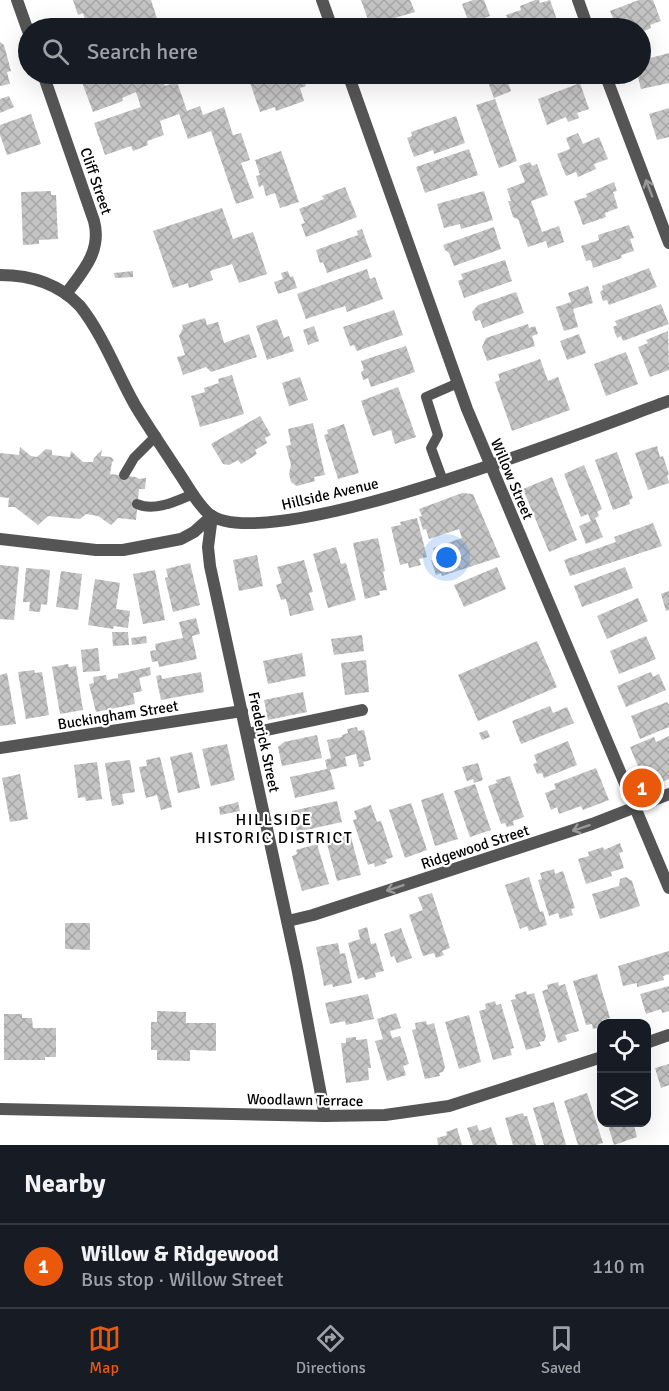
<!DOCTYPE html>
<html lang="en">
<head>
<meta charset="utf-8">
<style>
	body { margin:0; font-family:Signika,sans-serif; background:#242831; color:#f1f3f6 }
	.controls { position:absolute; right:18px; bottom:18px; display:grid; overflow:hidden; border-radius:12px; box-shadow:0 6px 24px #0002 }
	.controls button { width:54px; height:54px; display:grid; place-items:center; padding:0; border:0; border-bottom:2px solid #363941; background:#171b24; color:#f1f3f6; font:30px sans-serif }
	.you { position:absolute; left:447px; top:558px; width:21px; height:21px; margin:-15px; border:4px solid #fff; border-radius:50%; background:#1a73e8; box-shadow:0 0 0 9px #1a73e833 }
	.badge { display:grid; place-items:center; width:39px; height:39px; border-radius:50%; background:#ea580c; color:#fff; font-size:20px; font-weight:700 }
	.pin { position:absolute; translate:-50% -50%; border:3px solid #fff; box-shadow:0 2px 6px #0006 }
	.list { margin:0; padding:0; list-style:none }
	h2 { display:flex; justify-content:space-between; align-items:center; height:78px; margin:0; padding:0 24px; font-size:26px }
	h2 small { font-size:20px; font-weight:400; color:#9ea1a6 }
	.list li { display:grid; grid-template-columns:39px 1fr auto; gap:18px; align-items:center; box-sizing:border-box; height:84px; padding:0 24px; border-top:2px solid #363941 }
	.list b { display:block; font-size:22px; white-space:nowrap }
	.list p { margin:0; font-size:20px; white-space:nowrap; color:#9ea1a6 }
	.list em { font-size:20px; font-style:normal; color:#9ea1a6 }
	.icon { flex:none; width:33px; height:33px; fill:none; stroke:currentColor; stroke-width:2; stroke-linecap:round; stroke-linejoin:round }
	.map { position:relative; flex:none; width:669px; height:1145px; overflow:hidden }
	.search { position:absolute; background:#171b24; box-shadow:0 6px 24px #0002; left:18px; right:18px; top:18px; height:66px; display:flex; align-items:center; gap:15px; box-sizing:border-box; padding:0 21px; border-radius:33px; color:#9ea1a6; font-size:22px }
	.sheet { height:162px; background:#171b24 }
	nav { display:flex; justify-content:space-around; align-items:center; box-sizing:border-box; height:84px; border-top:2px solid #363941; background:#171b24; font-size:16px; color:#9ea1a6 }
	nav a { display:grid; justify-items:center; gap:3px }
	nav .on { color:#ea580c }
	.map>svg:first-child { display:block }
	.building { fill:url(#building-cross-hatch) }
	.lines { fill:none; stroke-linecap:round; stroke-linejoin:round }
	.service { stroke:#555; stroke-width:10 }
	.minor { stroke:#555; stroke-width:12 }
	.tertiary { stroke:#555; stroke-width:12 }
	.oneway { stroke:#999 }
	.labels { text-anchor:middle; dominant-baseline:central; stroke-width:4.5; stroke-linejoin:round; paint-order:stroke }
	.street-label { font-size:15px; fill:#000; stroke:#fff }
	.neighbourhood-label { font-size:16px; letter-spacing:1.5px; fill:#000; stroke:#fff }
</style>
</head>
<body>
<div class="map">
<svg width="669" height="1145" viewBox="0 0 669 1145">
	<defs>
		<pattern id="building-cross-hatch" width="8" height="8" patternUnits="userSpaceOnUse" patternTransform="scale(1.5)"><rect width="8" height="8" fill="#c4c4c4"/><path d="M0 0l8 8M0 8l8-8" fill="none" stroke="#a7a7a7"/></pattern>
	</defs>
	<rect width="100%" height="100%" fill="#fff"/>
	<g class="building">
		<path d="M73,0H151L160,28H63L64,21L77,22L85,19L83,13L78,15Z"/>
		<path d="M361,0H410L415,12L370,25Z"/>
		<path d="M473,0H484L490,16L469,23L462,4Z"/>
		<path d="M535,0H539L540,3L550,0L557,20L534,28H511L506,15L521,10L520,6Z"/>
		<path d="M639,0H653L661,21L650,25L651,28L640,33V28H617L610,11Z"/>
		<path d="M418,22L420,28H400Z"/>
		<path d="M0,42L4,45L11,71L7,72L10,84L0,86Z"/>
		<path d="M669,53V83L641,89L638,77L632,78L631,74H640V65L643,64V60Z"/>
		<path d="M79,74H172L174,77L163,80L165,86L177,82L187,111L200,106L203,115L224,107L233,135L241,133L250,160L241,163L254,198L236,204L211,131L188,139L179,114L160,121L164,135L147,141L148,145L133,151L131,146L105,155L94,123L141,107L136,92L122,98L123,101L93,112Z"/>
		<path d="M247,74H292L294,82L303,79L306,86L300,88L304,101L276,111L275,107L260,112Z"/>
		<path d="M505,75L511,91L494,98L488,82Z"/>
		<path d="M580,83L589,109L577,113L579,118L568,122L566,117L547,125L538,99Z"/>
		<path d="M9,96L14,107L0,113V99Z"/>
		<path d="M495,99L517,161L499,168L476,105Z"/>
		<path d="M669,108V137L657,140L649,114Z"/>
		<path d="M31,114L41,144L7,155L0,135V125Z"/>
		<path d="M456,116L465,143L434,154L433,150L414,157L407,138L412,136L411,132Z"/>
		<path d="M578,133L583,144L599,137L608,159L594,164L596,169L578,177L576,172L566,176L557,154L570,149L566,138Z"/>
		<path d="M469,149L478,175L425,193L416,167Z"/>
		<path d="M281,151L299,202L280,208L275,193L266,196L263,185L259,187L256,176L260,175L255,160Z"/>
		<path d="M530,162L532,166L537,164L548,195L531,201L542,232L559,226L564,242L548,248L546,241L528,247L518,219L513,217L508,201H511L507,189L525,182L519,166Z"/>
		<path d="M614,182L617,191L613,192L618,208L605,213L606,217L583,225L574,201L587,197L586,194Z"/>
		<path d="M345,187L357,217L306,237L301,224L305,223L299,209L324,199L322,196Z"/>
		<path d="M51,191V195H56L58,239L39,240V244L23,245L21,192Z"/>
		<path d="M484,191L493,220L461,229L460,224L444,228L437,204Z"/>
		<path d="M222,208L233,239L253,232L267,274L239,283L232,264L210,271L213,280L189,288L188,283L173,288L153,231Z"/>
		<path d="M629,225L634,238L630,239L634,251L621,255L622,258L593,268L591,260L586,261L581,246L599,240L598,235Z"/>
		<path d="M494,227L501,249L454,266L449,253L445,250L443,245Z"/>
		<path d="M362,229L372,257L327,273L323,262L320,263L316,250L358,235L357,231Z"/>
		<path d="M505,260L512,281L464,298L458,281L463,279L461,274Z"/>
		<path d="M649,268L657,287L609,305L607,300L603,301L600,292L603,290L602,286Z"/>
		<path d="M367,269L370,279L375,277L383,299L347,312L345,306L306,319L297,294Z"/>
		<path d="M133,271V277L115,278L114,273Z"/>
		<path d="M288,271L290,277L293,276L297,288L278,294L274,282L283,279L281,273Z"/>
		<path d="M588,286L593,303L573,309L578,327L564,331L556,307L571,302L568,293Z"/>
		<path d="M516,292L524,313L483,328L480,320L475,321L472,312L478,305Z"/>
		<path d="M661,304L669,324L623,341L621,336L617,338L613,327L617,325L615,321Z"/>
		<path d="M394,310L403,335L357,351L354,345L350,346L343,327Z"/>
		<path d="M205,318L207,325L218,322L224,343L249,334L257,357L211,372L206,367L183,375L177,357L185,355L179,336L183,328L182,325Z"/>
		<path d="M277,319L284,338L289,336L294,351L267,360L256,326Z"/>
		<path d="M528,324L529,328L535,326L538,334L532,336L535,346L487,361L482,347L486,338Z"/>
		<path d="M314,326L319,341L308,345L303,330Z"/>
		<path d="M668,331L669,370L650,377L638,347L648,343L646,340Z"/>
		<path d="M579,334L586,353L567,360L560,341Z"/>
		<path d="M406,346L415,372L371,387L368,378L363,380L361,372L364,370L361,361Z"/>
		<path d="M626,352L638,384L606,396L594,364Z"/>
		<path d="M540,359L548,381L558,377L570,410L512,431L495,382L500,380L498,374Z"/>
		<path d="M232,375L244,414L200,427L191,396L205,392L204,388L219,383L218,379Z"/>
		<path d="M300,377L308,400L289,406L282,383Z"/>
		<path d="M398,387L416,437L395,444L391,430L373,436L361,401Z"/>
		<path d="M260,416L271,435L265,438L267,443L255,450L257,454L241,464L238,460L229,465L223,464L211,444Z"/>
		<path d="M313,423L325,475L314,477L315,481L297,486L291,482L289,474L291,465L286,446L291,445L288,429Z"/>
		<path d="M344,424L359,473L338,479L324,435L328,434L327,430Z"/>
		<path d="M657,446L660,457L663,456L669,474L667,476L669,483L648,490L635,453Z"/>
		<path d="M20,447L31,456L37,457L46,449L52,450V455L70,457L71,451L83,462H93L94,458L102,450L101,456L111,457L114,460L112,462L110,474L136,477L139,479L146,478L145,489H139L136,520L118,518L111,525L98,516L86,514L80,519L48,516L38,525L15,507H8L9,498L0,497V453L19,455Z"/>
		<path d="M617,452L633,498L629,500L630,504L613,510L595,460Z"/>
		<path d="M584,465L602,509L597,512L599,516L595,518L603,537L586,544L579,526L591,521L588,514L581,517L564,474Z"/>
		<path d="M552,477L577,540L549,552L523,489Z"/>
		<path d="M462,493L473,494L500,557L442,576L441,573L436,575L431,560L436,559L433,548L462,538L459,529L429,539L426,529L423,530L419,517L422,516L419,509Z"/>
		<path d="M417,518L427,557L419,559L421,565L409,568L408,563L400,565L391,527L401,525L400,522Z"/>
		<path d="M653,523L662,546L570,576L564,560L616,542L614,537Z"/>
		<path d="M378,538L385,571L383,572L387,590L379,591L380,595L365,599L353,543Z"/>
		<path d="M336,547L341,564L346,563L356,600L328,608L313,554Z"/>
		<path d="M257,555L263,586L239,591L233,560Z"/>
		<path d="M304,560L313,592L309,593L314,610L290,616L286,599L281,600L276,585L282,583L277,567Z"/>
		<path d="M190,563L200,605L173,612L165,578L168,577L166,569Z"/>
		<path d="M0,565L19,567L14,620L0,619Z"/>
		<path d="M497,567L506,589L464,607L454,585Z"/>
		<path d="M625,567L633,588L582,607L574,586Z"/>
		<path d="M26,568L50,570L47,605L41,604L40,612L29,611L30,602H23Z"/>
		<path d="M155,570L165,620L143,624L133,574Z"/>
		<path d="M61,571L82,574L78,610L56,607Z"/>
		<path d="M95,579L120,583L116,609L130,611L128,628L114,626L113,629L88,625Z"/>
		<path d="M669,591V610L666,611L661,594Z"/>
		<path d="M638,598L648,621L607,639L597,616Z"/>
		<path d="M196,618L200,634L192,636L197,659L159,667L158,661L152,662L150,651L156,650L155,644L183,638L179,622Z"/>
		<path d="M112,632H128L129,645L113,646Z"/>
		<path d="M362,635L364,651L334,655L331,639Z"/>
		<path d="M146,636L147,643L132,645L131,638Z"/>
		<path d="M646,636L656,659L619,674L610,651Z"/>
		<path d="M537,641L557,687L478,721L458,675Z"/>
		<path d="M98,648L100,671L83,672L81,650Z"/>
		<path d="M302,653L306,676L268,684L263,661Z"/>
		<path d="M366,660L369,692L345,695L341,663Z"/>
		<path d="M68,664L69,667L76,666L83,710L60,714L52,667Z"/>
		<path d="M150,667L151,675L139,678L142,691L133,693L135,704L96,712L89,684L94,683L93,677L106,675L107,680L118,678V674Z"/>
		<path d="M34,670L35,673L42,672L49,715L26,719L18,672Z"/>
		<path d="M201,672L204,692L161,700L156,676L161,675L162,679Z"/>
		<path d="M651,672L653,677L659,674L666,690L626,707L617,686Z"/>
		<path d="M7,673L16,724L0,726V675Z"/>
		<path d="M303,692L307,712L268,720L264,700Z"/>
		<path d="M667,702L669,705V727L640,739L631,716Z"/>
		<path d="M550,706L553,713L567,707L574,723L521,744L512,721Z"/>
		<path d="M357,727L358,731L364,730L371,760L363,762L364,766L359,767L356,754L345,757L347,766L330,770L335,789L295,798L290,777L327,769L325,760L331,758L327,740L342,737V735L348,733L347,729Z"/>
		<path d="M487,730L490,737L482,740L479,733Z"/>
		<path d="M317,735L322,758L282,766L278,747L284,742Z"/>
		<path d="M669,736V779L647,788L630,747L654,737L656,742Z"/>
		<path d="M568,741L577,765L544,778L542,773L537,774L533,764L537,763L534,755Z"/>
		<path d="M227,744L235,780L211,786L202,749Z"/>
		<path d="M192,752L200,788L178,793L170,757Z"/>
		<path d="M160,757L172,807L161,810L157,795L146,798L139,767L147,766L146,760Z"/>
		<path d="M130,760L135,792L122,794L124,804L112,806L105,763Z"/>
		<path d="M97,762L102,799L86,801L85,797L78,798L74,765Z"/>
		<path d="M478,763L483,780L474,783L473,779L467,781L462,767Z"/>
		<path d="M596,768L609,800L583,810L581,806L559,814L557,807L551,810L545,793L556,789L554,784Z"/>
		<path d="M20,774L28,819L10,822L2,778Z"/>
		<path d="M510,776L524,817L513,821L514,825L507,827L505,823L501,824L488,786L497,783L496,780Z"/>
		<path d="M475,784L491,830L470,837L454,791Z"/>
		<path d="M443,793L458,839L435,846L421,800Z"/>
		<path d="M337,801L342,822L297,832L292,811Z"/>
		<path d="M238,802L240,811L220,815L219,807Z"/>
		<path d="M411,803L427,850L405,858L389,810Z"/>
		<path d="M371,805L377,822L381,821L393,857L385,860L387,863L375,867L374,863L368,865L353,820L357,819L354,811Z"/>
		<path d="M344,836L351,837L361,875L337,881L327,844L332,843L331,839Z"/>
		<path d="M620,843L623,852L619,853L624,868L611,872L612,876L586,884L578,859L589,856L588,852L603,847L604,850Z"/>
		<path d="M317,844L329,884L302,891L292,856L297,854L296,850Z"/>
		<path d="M554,869L555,874L563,871L575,908L571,909L573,915L560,919L558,913L549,916L538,880L542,879L540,873Z"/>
		<path d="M529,877L540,912L543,911L547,925L529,931L527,926L520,929L505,885Z"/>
		<path d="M626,877L632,881L640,906L600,919L592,894L619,886L620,879Z"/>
		<path d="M432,893L450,948L442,951L444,955L436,958L434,953L423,956L409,915L423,910L418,897Z"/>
		<path d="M65,923H90V950L65,949Z"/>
		<path d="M367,927L371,944L376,943L384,971L375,973L376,977L365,980L364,977L358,979L348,943L360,939L358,930Z"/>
		<path d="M401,928L412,958L397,963L394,956L391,957L384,934Z"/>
		<path d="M338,943L340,954L345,953L352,983L333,987L332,984L324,986L316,947Z"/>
		<path d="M669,951V974L663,976L664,980L637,987V983L623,986L618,966Z"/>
		<path d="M597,974L610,1018L602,1020V1027L593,1029L592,1024L586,1025L573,981Z"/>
		<path d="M558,982L559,986L565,984L579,1031L565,1035L567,1040L558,1043L542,991L548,989L547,985Z"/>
		<path d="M669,986V1011L662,1013L661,1009L646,1014L640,994Z"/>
		<path d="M526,991L527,995L534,993L546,1036L544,1041L539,1042L541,1046L526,1050L511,1000L516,999L515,995Z"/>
		<path d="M368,994L374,1019L346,1025L345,1021L330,1024L325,1003Z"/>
		<path d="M495,1001L496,1005L501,1004L514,1048L510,1049L512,1055L493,1060L479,1011L486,1009L485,1004Z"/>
		<path d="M157,1011L186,1012V1023H216V1051L190,1050V1061L157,1060V1050H151V1022H157Z"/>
		<path d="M396,1013L401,1028L390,1031L392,1038L400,1036L409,1064L403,1066L406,1075L387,1081L375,1041L383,1039L377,1019Z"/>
		<path d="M4,1014H22V1018H32L33,1028H56V1057H45V1060H4Z"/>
		<path d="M469,1015L481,1062L459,1069L445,1022Z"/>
		<path d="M426,1021L427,1025L434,1023L445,1067L443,1072L439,1073L440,1076L425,1079L412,1030L416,1029L415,1023Z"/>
		<path d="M356,1037V1040L367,1039L371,1068H368L369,1080L346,1083L341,1043H346V1038Z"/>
		<path d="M669,1064V1085L661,1088L655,1068Z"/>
		<path d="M587,1093L603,1143L597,1145H578L564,1101Z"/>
		<path d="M554,1102L566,1145H544L533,1108Z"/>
		<path d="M523,1113L524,1116H527L536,1145H513L505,1118Z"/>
		<path d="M607,1122H633L637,1137L614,1145Z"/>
		<path d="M477,1125L479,1131L491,1127L497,1145H473L467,1128Z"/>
		<path d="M457,1128L462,1145H438L437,1138L447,1135L446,1132Z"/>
	</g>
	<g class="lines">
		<g class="service">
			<path d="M124,475L134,458L156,436"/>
			<path d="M443,481L431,448L438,435L426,397L458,383"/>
			<path d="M137,504C155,512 176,501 193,494"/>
		</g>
		<g class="minor">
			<path d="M17,0L28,31"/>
			<path d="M578,0L588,28"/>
			<path d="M43,74L94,221C102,251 83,271 66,294"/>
			<path d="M605,74L669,243"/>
			<path d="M0,275C30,275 59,284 80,306C103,335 117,373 135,405C148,427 163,448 177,470C187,484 196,503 209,514C266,559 596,427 669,401"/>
			<path d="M212,516L208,547L210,566L297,967L325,1116"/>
			<path d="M0,539L96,550H123L181,539L194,532L212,516"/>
			<path d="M247,734L362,710"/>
			<path d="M0,748L242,711"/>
			<path d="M288,921L313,915L592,824L669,794"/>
			<path d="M646,1043L669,1035"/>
			<path d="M0,1109L325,1116L385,1115L449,1106L602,1057"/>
		</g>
		<g class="tertiary">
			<path d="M322,0L332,28"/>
			<path d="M348,74L467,409L669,888"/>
		</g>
	</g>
	<defs><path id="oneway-shaft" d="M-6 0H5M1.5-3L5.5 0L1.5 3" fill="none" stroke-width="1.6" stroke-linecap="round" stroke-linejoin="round" transform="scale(1.5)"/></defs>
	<g class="oneway">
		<use href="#oneway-shaft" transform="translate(649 188) rotate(-111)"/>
		<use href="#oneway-shaft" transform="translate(581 828) rotate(162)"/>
		<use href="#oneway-shaft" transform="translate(395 888) rotate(162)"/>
	</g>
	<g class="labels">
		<g class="street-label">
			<text transform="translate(96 181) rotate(71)">Cliff Street</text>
			<text transform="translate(512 479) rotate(67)">Willow Street</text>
			<text transform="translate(330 494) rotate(-13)">Hillside Avenue</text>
			<text transform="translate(118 715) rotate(-9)">Buckingham Street</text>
			<text transform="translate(264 742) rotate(78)">Frederick Street</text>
			<text transform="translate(475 847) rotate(-18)">Ridgewood Street</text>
			<text transform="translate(305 1100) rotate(1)">Woodlawn Terrace</text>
		</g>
		<g class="neighbourhood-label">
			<text x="274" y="820">HILLSIDE<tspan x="274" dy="18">HISTORIC DISTRICT</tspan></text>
		</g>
	</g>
</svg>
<div class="controls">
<button><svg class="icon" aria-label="locate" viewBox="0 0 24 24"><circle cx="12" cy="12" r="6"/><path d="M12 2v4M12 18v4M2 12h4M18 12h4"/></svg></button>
<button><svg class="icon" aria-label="layers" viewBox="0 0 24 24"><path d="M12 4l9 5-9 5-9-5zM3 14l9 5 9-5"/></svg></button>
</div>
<div class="you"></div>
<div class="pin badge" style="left:642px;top:788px">1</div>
<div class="search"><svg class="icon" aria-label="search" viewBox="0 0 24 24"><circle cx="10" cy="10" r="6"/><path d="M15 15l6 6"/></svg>Search here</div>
</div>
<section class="sheet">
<h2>Nearby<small></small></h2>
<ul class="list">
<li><span class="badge">1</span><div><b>Willow &amp; Ridgewood</b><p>Bus stop · Willow Street</p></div><em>110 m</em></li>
</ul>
</section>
<nav>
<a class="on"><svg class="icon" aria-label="map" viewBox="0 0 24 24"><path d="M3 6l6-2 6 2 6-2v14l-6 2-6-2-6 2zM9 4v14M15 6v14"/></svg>Map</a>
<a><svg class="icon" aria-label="directions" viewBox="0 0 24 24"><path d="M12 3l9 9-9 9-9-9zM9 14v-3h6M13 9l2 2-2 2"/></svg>Directions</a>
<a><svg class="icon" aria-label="saved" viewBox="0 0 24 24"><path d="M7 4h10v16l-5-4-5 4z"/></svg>Saved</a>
</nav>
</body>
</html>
